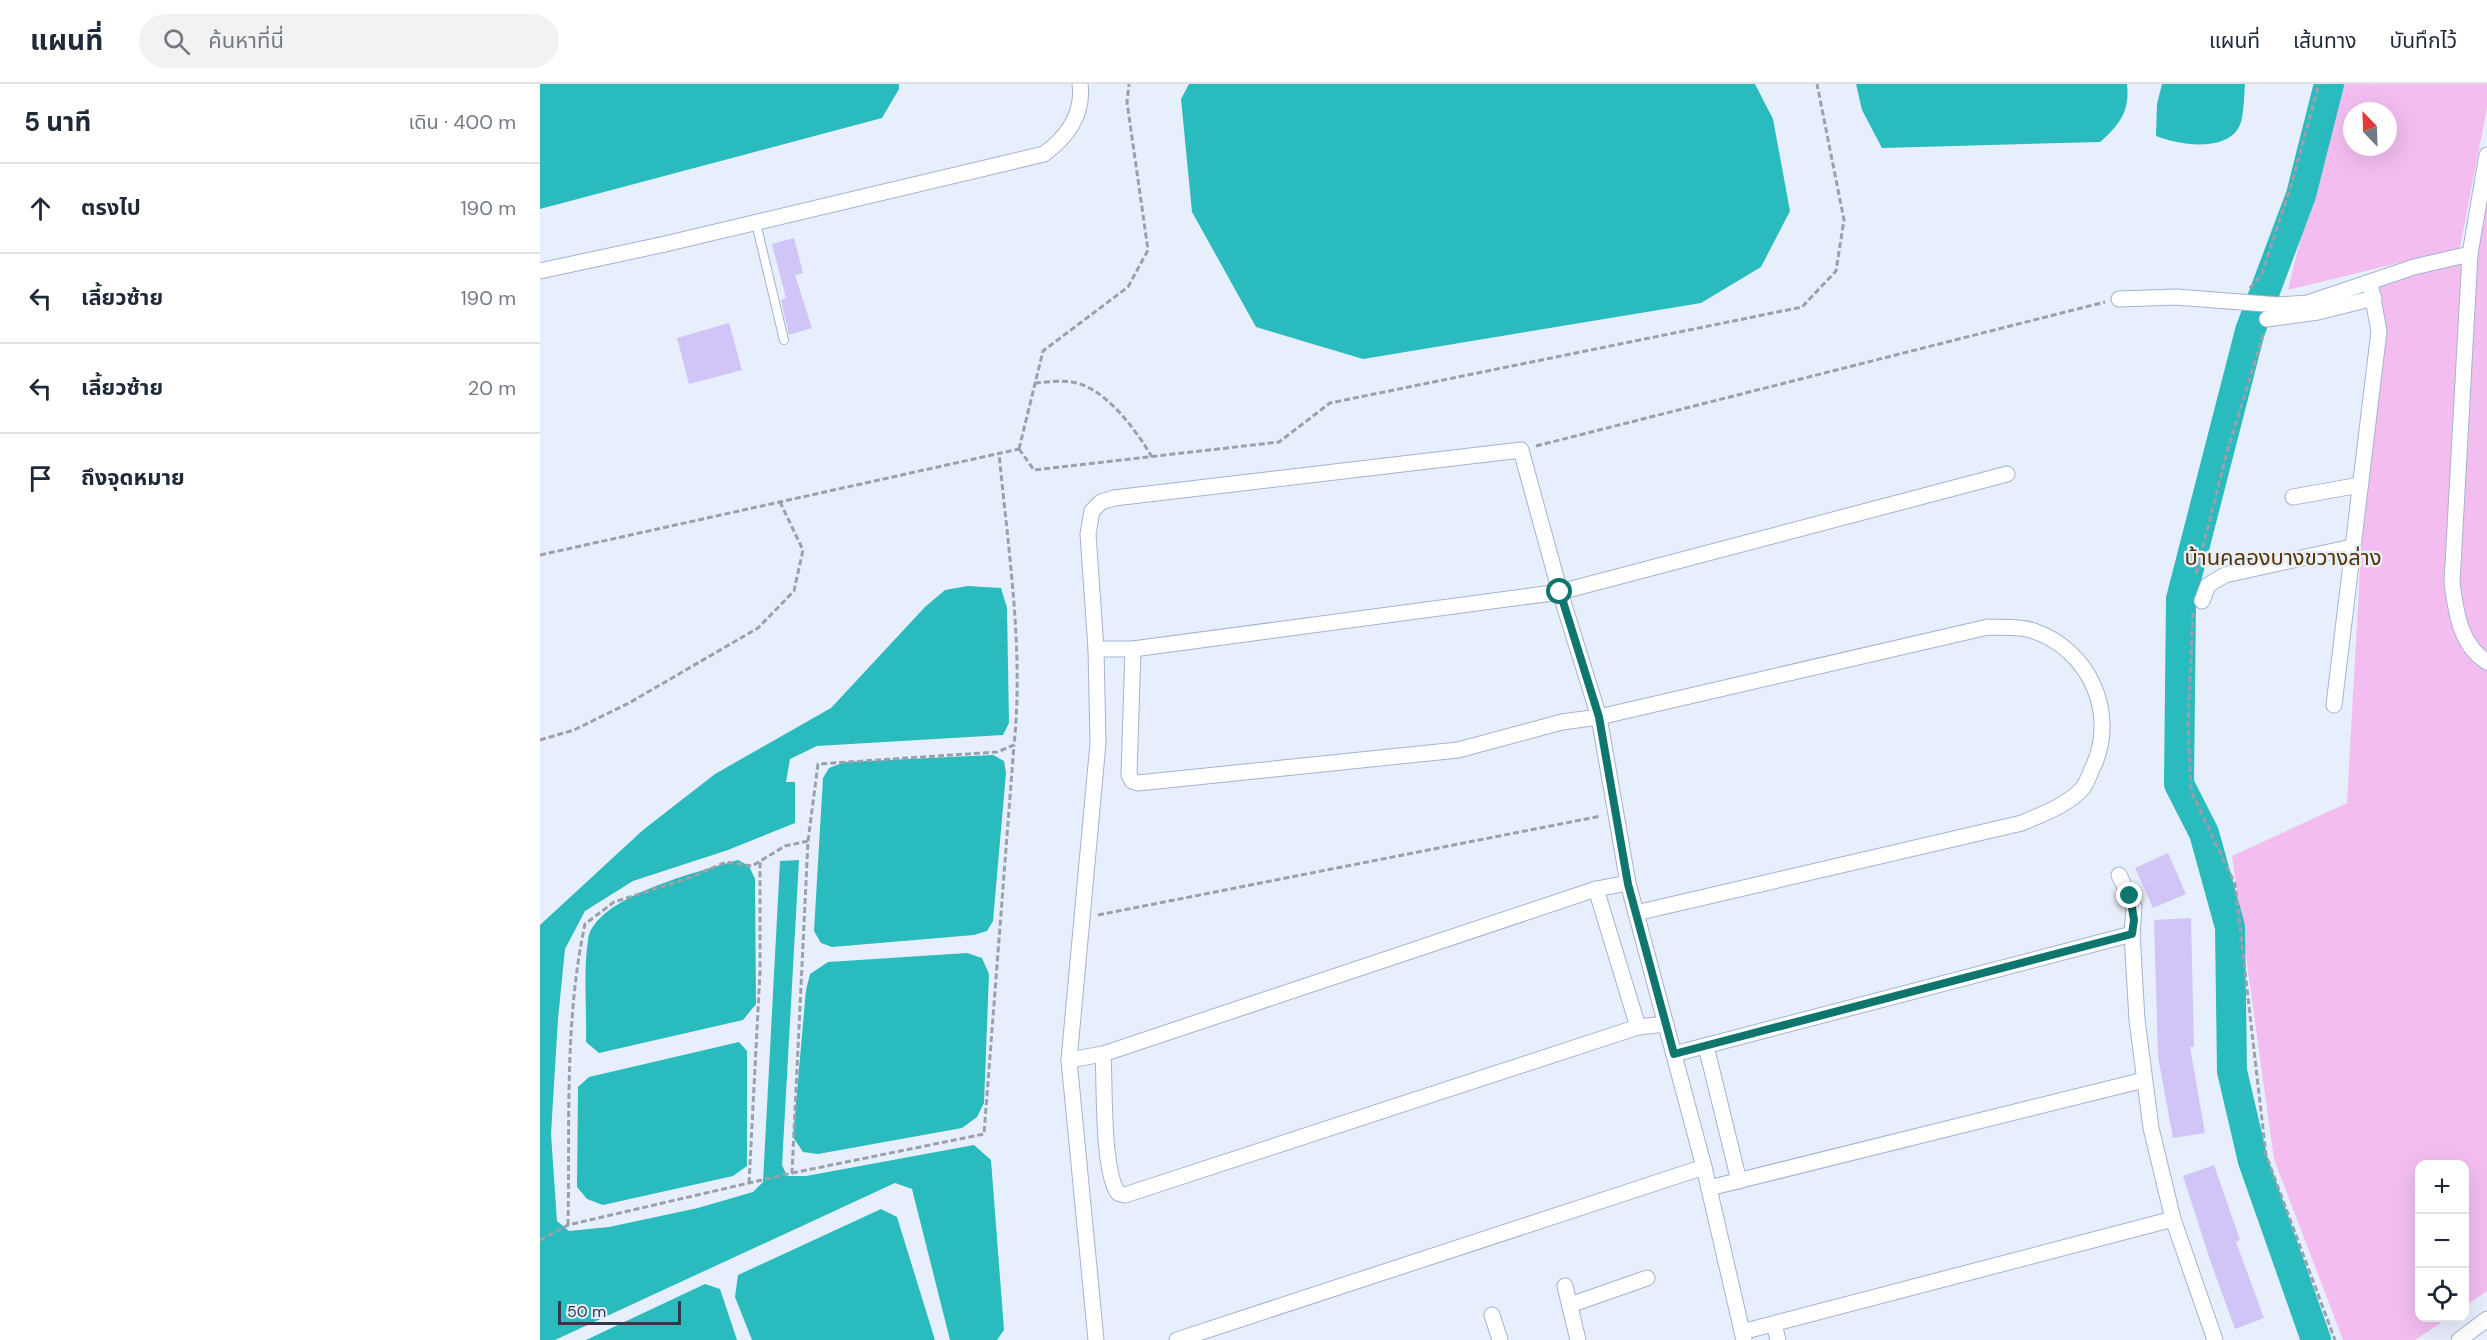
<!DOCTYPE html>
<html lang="th">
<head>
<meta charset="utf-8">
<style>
	body { margin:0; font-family:"DM Sans","Noto Sans Thai",sans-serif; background:#f2f2f3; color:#1f2937 }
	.controls { position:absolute; right:18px; bottom:18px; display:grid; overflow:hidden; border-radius:12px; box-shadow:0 6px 24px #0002 }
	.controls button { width:54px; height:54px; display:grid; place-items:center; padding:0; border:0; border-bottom:2px solid #e0e1e3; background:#fff; color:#1f2937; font:30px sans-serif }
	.compass { position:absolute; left:1803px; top:18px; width:54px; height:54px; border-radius:50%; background:#fff; box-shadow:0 6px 24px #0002; rotate:337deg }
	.scale { position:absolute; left:18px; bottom:15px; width:123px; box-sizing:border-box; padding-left:6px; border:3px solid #323945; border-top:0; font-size:16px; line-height:21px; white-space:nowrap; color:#323945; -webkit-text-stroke:4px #e8effc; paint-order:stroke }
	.stop { position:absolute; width:18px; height:18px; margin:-14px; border:4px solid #0f766e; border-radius:50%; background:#fff }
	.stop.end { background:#0f766e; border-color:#fff; box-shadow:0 2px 6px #0008 }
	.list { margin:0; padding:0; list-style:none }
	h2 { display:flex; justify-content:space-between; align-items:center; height:78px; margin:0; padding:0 24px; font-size:26px }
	h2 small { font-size:20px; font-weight:400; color:#747a83 }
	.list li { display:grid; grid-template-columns:39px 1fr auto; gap:18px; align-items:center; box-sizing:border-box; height:90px; padding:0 24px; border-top:2px solid #e0e1e3 }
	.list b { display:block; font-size:22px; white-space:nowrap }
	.list em { font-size:20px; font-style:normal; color:#747a83 }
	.icon { flex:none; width:33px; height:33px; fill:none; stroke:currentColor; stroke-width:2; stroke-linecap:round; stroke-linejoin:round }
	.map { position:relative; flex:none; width:1947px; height:1256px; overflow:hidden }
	header { display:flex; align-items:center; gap:36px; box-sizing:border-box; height:84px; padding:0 30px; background:#fff; border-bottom:2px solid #e0e1e3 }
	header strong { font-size:28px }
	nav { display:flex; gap:33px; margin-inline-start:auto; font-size:21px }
	.search { width:420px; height:54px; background:#f2f2f3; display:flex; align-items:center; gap:15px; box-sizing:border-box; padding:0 21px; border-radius:33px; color:#747a83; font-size:22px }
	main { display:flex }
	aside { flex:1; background:#fff }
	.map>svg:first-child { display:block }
	.green { fill:#f3bdf0; fill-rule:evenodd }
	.water { fill:#29bbbd }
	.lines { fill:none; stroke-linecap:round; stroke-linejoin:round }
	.river { stroke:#29bbbd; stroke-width:30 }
	.building { fill:#d1c5f7 }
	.lane-casing { stroke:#a3b3d1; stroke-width:10 }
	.street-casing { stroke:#a3b3d1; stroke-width:17 }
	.path { stroke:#9aa1ad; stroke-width:3; stroke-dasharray:6 3; stroke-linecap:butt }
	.lane { stroke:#fff; stroke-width:8 }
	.street { stroke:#fff; stroke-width:15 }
	.route { stroke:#0f766e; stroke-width:8 }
	.labels { text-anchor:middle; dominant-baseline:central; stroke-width:5; stroke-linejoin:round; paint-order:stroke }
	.quarter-label { font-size:22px; fill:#573200; stroke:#e8effc }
</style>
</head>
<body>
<header>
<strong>แผนที่</strong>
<div class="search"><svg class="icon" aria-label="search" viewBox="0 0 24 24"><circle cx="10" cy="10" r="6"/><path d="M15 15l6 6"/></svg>ค้นหาที่นี่</div>
<nav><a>แผนที่</a><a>เส้นทาง</a><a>บันทึกไว้</a></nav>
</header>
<main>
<aside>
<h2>5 นาที<small>เดิน · 400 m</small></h2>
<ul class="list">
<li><svg class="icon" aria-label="ahead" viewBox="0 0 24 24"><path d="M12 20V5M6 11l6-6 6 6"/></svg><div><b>ตรงไป</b></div><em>190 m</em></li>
<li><svg class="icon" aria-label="left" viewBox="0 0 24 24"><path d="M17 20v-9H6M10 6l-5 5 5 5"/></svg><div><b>เลี้ยวซ้าย</b></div><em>190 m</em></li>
<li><svg class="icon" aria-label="left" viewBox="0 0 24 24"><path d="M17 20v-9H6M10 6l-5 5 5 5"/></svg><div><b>เลี้ยวซ้าย</b></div><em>20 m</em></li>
<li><svg class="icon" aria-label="arrive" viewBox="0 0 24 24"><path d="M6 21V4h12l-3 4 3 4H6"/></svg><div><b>ถึงจุดหมาย</b></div></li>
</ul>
</aside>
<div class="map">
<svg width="1947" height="1256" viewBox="0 0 1947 1256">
	<rect width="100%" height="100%" fill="#e8effc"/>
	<g class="green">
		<path d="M1798,0H1947V23L1920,164L1748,206ZM1812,27H1848V63H1812Z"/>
		<path d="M1947,71V1207L1925,1222L1924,1080H1880V1234H1908L1875,1256H1803L1734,1075L1692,772L1807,719L1821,466L1839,247L1830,199L1930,170Z"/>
	</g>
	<g class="water">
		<path d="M0,0H359V5L342,34L0,125Z"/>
		<path d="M649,0H1215L1233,35L1250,127L1221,183L1161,219L823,275L716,243L652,128L641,15Z"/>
		<path d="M1316,0H1587C1590,27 1580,40 1560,58L1342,64L1322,26Z"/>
		<path d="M1622,0H1705C1704,12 1704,27 1701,38C1691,70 1638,61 1616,52L1617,20Z"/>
		<path d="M428,502L461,504L467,524L469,639L463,651L277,662L250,675L246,698H255V739L188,766L93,797L45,827L25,865L18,935L11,1050L17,1137L29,1147L69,1143L158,1124L213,1108L223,1098L240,777L259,776L242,1081L247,1092H266L434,1061L451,1076L464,1246L457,1256H410L372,1105L355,1099L15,1256H0V841L103,746L175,690L291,624L385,523L405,506Z"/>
		<path d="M453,671L464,677L466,689L453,837L447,847L434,851L292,863L281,859L274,847L283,694L289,684L305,678Z"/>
		<path d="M198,776L209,782L215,795L216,920L203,936L59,969L46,958C47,925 43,889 48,856C54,812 162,787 198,776Z"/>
		<path d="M427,869L442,874L449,890L444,1019L437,1033L422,1044L278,1070L263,1068L253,1053L266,906L270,890L288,878Z"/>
		<path d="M199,958L207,967V1082L193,1092L63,1121L47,1115L37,1103L38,1003L49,993Z"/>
		<path d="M341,1125L357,1133L395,1256H212L195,1213L198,1191Z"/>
		<path d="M165,1200L180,1205L197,1256H46Z"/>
	</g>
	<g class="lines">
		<path class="river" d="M1776,1256L1713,1077L1692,987L1690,843L1664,749L1639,700L1641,515L1710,247L1761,111L1789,0"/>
	</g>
	<g class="building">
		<path d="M254,154L263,189L255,191L272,244L249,251L241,216L246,214L232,160Z"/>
		<path d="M189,239L202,286L149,300L137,254Z"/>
		<path d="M1628,769L1646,810L1613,824L1595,784Z"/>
		<path d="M1651,834L1654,963H1650L1665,1049L1633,1054L1618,973L1614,836Z"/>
		<path d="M1674,1081L1700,1156L1696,1158L1724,1234L1695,1245L1670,1176L1643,1092Z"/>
	</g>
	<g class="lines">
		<g class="lane-casing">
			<path id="lane" d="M216,139L244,256"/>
		</g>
		<g class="street-casing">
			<g id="street">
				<path d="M1947,71L1930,170L1912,499C1916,528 1920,561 1947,578"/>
				<path d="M0,187L125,160L504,70C527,53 544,30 540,0"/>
				<path d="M1579,215L1636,213L1739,221L1767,219L1874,183L1930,170"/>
				<path d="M1727,235L1778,228L1834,214"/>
				<path d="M1753,413L1820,401"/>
				<path d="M1662,517L1668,501L1685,491L1812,463"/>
				<path d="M556,565H593L1020,508L1467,390"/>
				<path d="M593,565L589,691L592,697L598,699L918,666L1022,638L1059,633L1448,543C1462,544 1480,542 1494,547C1549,566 1577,628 1554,681C1550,688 1547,700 1542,705C1526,722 1502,730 1482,739L1096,829"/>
				<path d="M1794,621L1839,247L1830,199"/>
				<path d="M1579,791L1594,823L1592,850L1597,936L1611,1044L1633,1135L1675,1256"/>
				<path d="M1056,805L1098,943"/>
				<path d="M1166,962L1199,1097"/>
				<path d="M563,970C565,1002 562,1086 578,1109L585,1111L1098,943L1126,940"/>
				<path d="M1134,970L1592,850"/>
				<path d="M529,976L563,970L1056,805L1088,799"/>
				<path d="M1169,1104L1604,996"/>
				<path d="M1025,1202L1038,1256"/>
				<path d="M1030,1221L1107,1194"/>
				<path d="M952,1231L960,1256"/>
				<path d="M1234,1240L1238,1256"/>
				<path d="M1202,1248L1633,1135"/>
				<path d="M556,1256L529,976L558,659L556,565L548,450L552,427L561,418L574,414L981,366L1020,508L1059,633L1088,799L1164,1083L1204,1256"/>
				<path d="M637,1256L1164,1083"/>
				<path d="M1919,1256L1947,1235"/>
			</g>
		</g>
		<g class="path">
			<path d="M1710,204L1722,190L1753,95L1779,0"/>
			<path d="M495,299C507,298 521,296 532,298C565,303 596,346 612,373"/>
			<path d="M996,362L1565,218"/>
			<path d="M479,365L494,386L739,358L790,319L1262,223L1296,187L1304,136L1277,0"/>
			<path d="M479,365L503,267L588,203L608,166L587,18L589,0"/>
			<path d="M0,471L479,365"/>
			<path d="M1656,490L1687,368L1724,248"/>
			<path d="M1653,529L1648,640L1651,707L1695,800L1726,1071L1795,1256"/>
			<path d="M0,656L34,646L89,619L218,544L254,507L263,466L240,418"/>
			<path d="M558,831L1061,732"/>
			<path d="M252,1089L444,1050L474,661"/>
			<path d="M209,1099L220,888V777"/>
			<path d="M28,1141C30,1041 24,938 45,840L74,818L149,794L186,778L212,782L245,762L268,757"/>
			<path d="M0,1156L28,1141L252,1089L268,757L278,680L457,668L474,661C484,565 468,465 459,369"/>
		</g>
		<use href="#lane" class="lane"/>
		<use href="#street" class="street"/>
	</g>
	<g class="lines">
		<path class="route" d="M1020,508L1059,633L1088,800L1134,970L1592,850L1594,836L1590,812"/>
	</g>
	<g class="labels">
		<g class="quarter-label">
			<text x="1743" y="473">บ้านคลองบางขวางล่าง</text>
		</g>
	</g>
</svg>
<div class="controls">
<button>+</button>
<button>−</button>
<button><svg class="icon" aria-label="locate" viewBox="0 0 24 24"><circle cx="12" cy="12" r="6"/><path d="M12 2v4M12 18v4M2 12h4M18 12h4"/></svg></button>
</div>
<svg class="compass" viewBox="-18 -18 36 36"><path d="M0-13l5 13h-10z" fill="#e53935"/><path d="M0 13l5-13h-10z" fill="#747a83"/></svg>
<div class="scale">50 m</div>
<div class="stop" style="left:1020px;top:508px"></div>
<div class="stop end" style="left:1590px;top:812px"></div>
</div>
</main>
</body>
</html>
